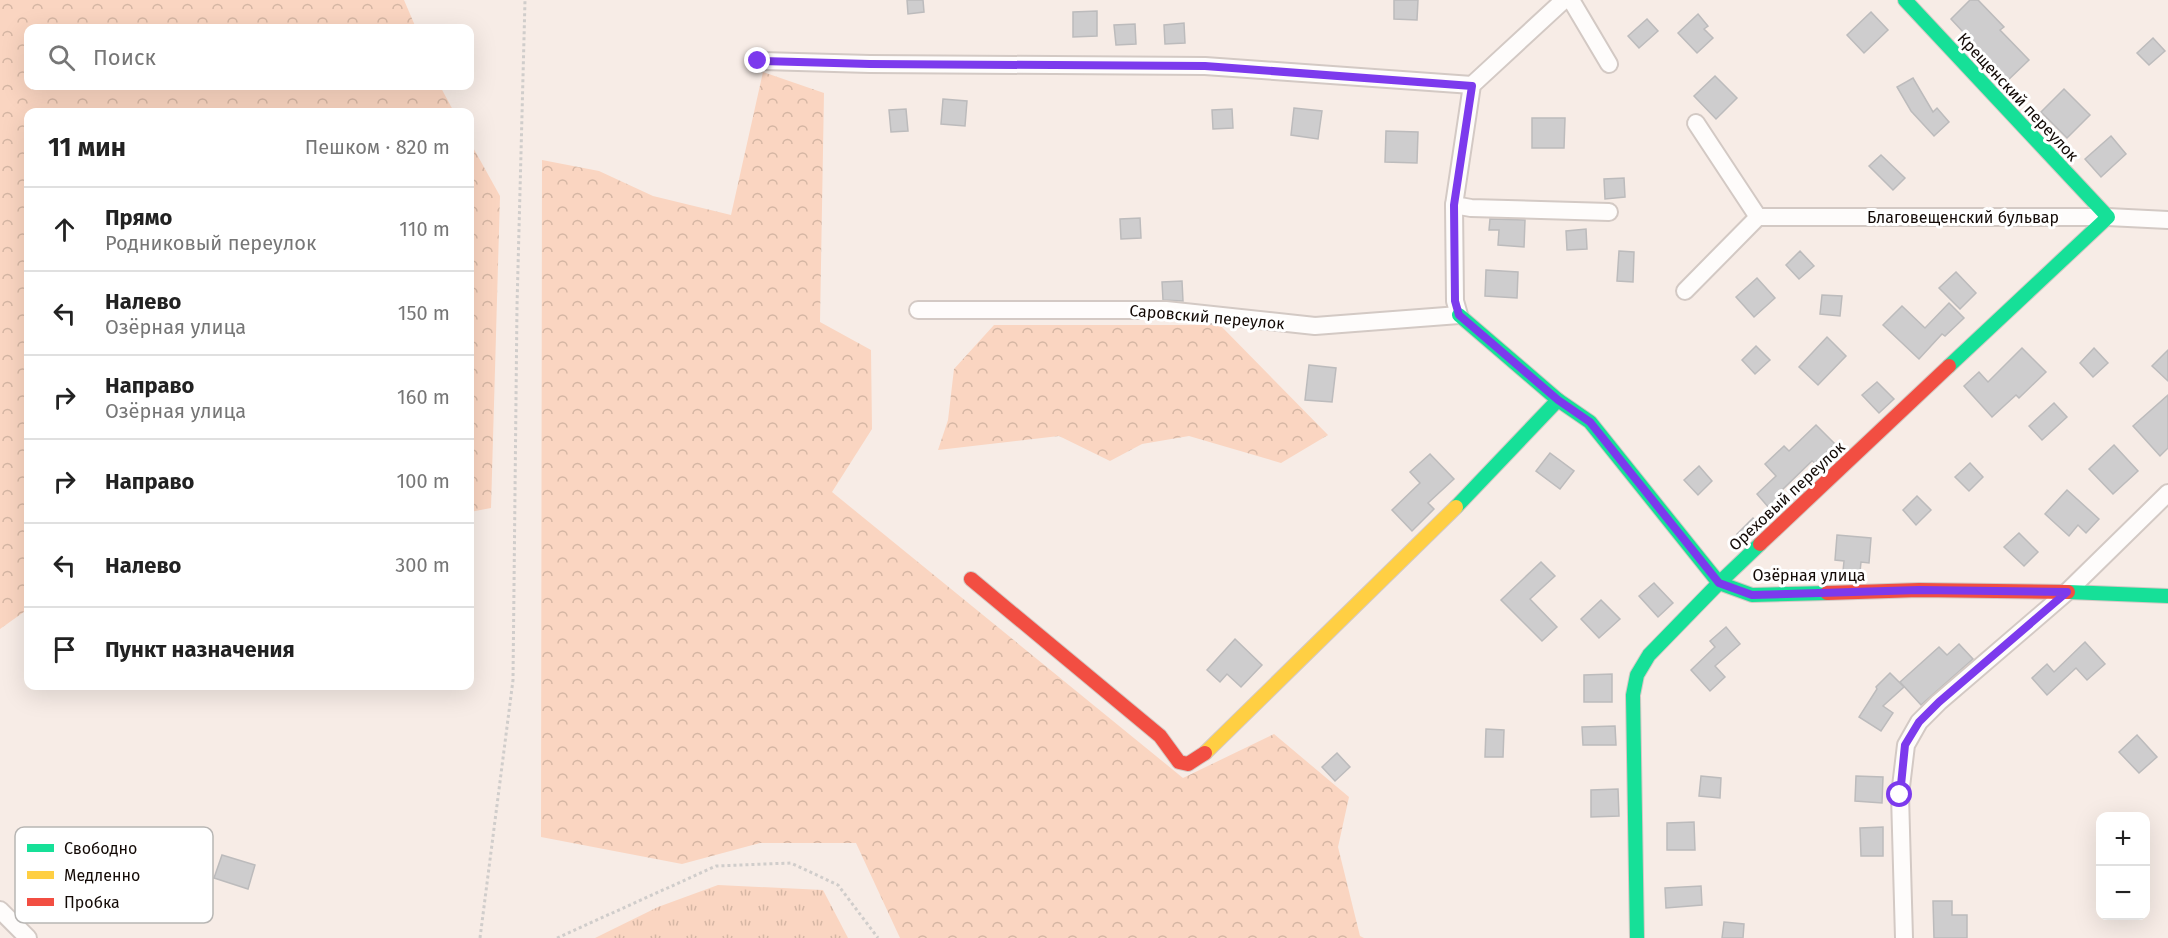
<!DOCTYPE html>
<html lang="ru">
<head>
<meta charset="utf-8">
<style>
	body { margin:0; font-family:"Fira Sans",sans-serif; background:#f6f6f6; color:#222 }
	.controls { position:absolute; right:18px; bottom:18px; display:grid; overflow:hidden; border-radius:12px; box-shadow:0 6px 24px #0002 }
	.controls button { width:54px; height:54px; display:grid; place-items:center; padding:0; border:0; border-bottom:2px solid #e0e0e0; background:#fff; color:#222; font:30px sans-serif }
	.stop { position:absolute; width:18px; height:18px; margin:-14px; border:4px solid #7c3aed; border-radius:50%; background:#fff }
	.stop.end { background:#7c3aed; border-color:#fff; box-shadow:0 2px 6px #0008 }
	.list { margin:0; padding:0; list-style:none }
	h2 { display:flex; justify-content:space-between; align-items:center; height:78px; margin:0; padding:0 24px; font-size:26px }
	h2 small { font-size:20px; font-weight:400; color:#767676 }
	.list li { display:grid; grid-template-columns:39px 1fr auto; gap:18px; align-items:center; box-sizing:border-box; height:84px; padding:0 24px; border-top:2px solid #e0e0e0 }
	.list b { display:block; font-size:22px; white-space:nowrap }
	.list p { margin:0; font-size:20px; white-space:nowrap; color:#767676 }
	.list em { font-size:20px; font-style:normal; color:#767676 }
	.icon { flex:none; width:33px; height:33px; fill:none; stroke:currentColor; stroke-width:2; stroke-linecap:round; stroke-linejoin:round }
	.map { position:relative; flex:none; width:2168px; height:938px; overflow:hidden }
	.search { position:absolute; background:#fff; box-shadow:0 6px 24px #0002; left:24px; top:24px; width:450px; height:66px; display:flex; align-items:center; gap:15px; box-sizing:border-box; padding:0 21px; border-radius:12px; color:#767676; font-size:22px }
	.panel { position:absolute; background:#fff; box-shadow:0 6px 24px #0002; left:24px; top:108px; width:450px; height:582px; border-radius:12px }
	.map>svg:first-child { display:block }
	.grass { fill:url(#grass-tufts) }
	.forest { fill:url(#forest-crowns) }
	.building { fill:#cecdce; stroke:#bcbbbc; stroke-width:1.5 }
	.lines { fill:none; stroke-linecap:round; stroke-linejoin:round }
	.street-casing { stroke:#d3c9c4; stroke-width:20 }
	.fast-casing { stroke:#d3c9c4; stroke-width:16 }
	.slow-casing { stroke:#d3c9c4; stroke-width:16 }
	.jam-casing { stroke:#d3c9c4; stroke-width:16 }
	.path { stroke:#d0cdcb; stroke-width:3; stroke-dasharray:3 3; stroke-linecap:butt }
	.street { stroke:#fefcfb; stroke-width:16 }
	.fast { stroke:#16e098; stroke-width:14 }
	.slow { stroke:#ffcf43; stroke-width:14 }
	.jam { stroke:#f24e42; stroke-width:14 }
	.route { stroke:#7c3aed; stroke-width:8 }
	.labels { text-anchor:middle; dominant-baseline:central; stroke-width:6; stroke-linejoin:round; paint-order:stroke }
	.street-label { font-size:16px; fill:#130a06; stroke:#fff }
	.key { fill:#fff; stroke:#b8b6b4; stroke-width:1.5 }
	.key-label { font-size:16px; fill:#130a06 }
</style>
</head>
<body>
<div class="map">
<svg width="2168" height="938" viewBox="0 0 2168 938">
	<defs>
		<pattern id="grass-tufts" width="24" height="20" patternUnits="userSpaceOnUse" patternTransform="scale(1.5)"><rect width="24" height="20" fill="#fad5c1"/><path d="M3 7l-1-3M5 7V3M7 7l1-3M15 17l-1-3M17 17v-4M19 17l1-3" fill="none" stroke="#d5b6a4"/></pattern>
		<pattern id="forest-crowns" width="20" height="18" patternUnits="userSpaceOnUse" patternTransform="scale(1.5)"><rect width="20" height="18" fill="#fad5c1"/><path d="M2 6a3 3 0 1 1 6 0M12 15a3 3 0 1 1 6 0" fill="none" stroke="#d5b6a4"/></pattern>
	</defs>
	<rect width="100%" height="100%" fill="#f7ece6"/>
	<path class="grass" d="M718,885L823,890L848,938H595L658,907Z"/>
	<g class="forest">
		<path d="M0,0H404L416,28H28V86H440L454,112H28V609L0,629Z"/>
		<path d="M763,72L824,93L820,322L871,350L872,429L832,492L1183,778L1274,734L1349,797L1338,847L1360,936L1364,938H900L856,843H760L682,864L541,837L542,160L599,171L653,196L731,215Z"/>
		<path d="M470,142L500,196L491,508L470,512Z"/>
		<path d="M994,325H1220L1328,435L1281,463L1189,436L1142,444L1110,461L1059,436L938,450L948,420L954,369Z"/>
	</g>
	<g class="building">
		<path d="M907,0H923L924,12L908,14Z"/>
		<path d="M1394,0H1418L1417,20L1394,19Z"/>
		<path d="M1970,0H1978L2004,27L2000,30L2029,60L2005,83L1989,66L1992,63L1951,19Z"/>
		<path d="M1097,11V36L1073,37V12Z"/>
		<path d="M1871,12L1888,30L1864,53L1847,35Z"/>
		<path d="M1698,14L1708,26L1704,29L1713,38L1697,53L1678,33Z"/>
		<path d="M1647,19L1658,31L1639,48L1628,36Z"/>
		<path d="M1184,23L1185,43L1165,44L1164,25Z"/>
		<path d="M1135,24L1136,44L1116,45L1114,25Z"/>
		<path d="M2153,38L2165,51L2149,65L2137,53Z"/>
		<path d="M1715,76L1737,98L1716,119L1694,96Z"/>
		<path d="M1913,78L1933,112L1937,108L1949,122L1934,136L1911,111L1897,87Z"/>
		<path d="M2064,89L2090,115L2067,138L2041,112Z"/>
		<path d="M943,99L967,101L965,126L941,124Z"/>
		<path d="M1294,108L1322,111L1318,139L1291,135Z"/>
		<path d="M906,109L908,131L891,132L889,110Z"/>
		<path d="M1232,109L1233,128L1213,129L1212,110Z"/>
		<path d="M1532,118H1565L1564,148H1532Z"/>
		<path d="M1386,131L1418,132L1417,163L1385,162Z"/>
		<path d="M2111,136L2126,154L2101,177L2085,159Z"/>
		<path d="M1881,155L1905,178L1893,190L1869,166Z"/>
		<path d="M1624,178L1625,197L1605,199L1604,179Z"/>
		<path d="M1140,218L1141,238L1121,239L1120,219Z"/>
		<path d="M1490,219L1525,220L1524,247L1498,245L1499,230H1489Z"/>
		<path d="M1586,229L1587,249L1567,250L1566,231Z"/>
		<path d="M1619,251L1634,252L1633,282L1617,281Z"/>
		<path d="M1800,251L1814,266L1799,279L1786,265Z"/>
		<path d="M1486,270L1518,272L1517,298L1485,296Z"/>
		<path d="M1956,272L1976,293L1960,309L1939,288Z"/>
		<path d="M1757,278L1775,298L1754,317L1736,297Z"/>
		<path d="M1182,281L1183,301L1163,300L1162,282Z"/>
		<path d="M1822,295L1842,296L1840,316L1820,314Z"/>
		<path d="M1949,303L1964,318L1945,336L1942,334L1919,359L1883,325L1902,306L1925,328Z"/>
		<path d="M1827,337L1846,356L1818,385L1799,367Z"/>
		<path d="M1756,346L1770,360L1755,374L1742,360Z"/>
		<path d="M2022,348L2046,372L2019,398L2016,395L1992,417L1964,386L1979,372L1988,382Z"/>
		<path d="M2094,348L2108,363L2093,377L2080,363Z"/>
		<path d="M2168,350V381L2152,366Z"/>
		<path d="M1309,365L1336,368L1332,402L1305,400Z"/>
		<path d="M1877,382L1894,399L1879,413L1862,395Z"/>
		<path d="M2168,395V448L2160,456L2133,426Z"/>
		<path d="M2054,403L2067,417L2042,440L2029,426Z"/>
		<path d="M1816,425L1835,444L1815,463L1812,461L1781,491L1785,495L1770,509L1757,494L1776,476L1765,464L1784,446L1789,451Z"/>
		<path d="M2114,445L2138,471L2113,494L2089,469Z"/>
		<path d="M1550,453L1574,471L1560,489L1536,471Z"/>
		<path d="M1430,454L1454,479L1428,503L1434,509L1412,531L1392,510L1420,483L1410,472Z"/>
		<path d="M1970,463L1983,477L1969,491L1955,477Z"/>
		<path d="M1699,466L1712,481L1698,495L1684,480Z"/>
		<path d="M2067,490L2099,519L2086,533L2078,525L2069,536L2045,514Z"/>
		<path d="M1917,496L1931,510L1916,525L1903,510Z"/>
		<path d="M1753,518L1760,525L1743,541L1737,534Z"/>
		<path d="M2019,533L2038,552L2024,566L2004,547Z"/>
		<path d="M1837,535L1871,538L1869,563L1861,562L1860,572L1843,571L1844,561L1835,560Z"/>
		<path d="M1541,562L1555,576L1530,599L1557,627L1542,641L1501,600Z"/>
		<path d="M1654,583L1673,603L1658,617L1639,596Z"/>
		<path d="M1601,600L1620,619L1599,638L1581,619Z"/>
		<path d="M1726,627L1740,644L1715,666L1725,677L1710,691L1691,670L1715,647L1710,641Z"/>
		<path d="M1235,639L1262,665L1241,687L1227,674L1220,682L1207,670Z"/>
		<path d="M2085,642L2105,664L2087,680L2076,668L2047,695L2032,678L2047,664L2054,672Z"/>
		<path d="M1959,644L1973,659L1921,705L1900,682L1939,647L1947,655Z"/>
		<path d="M1890,673L1904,687L1883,706L1893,713L1881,731L1859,717L1877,689L1876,687Z"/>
		<path d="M1612,674V702H1584V675Z"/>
		<path d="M1615,726L1616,745H1583L1582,727Z"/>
		<path d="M1486,729L1504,730L1503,757H1485Z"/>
		<path d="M2137,735L2157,757L2139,773L2119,752Z"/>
		<path d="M1337,753L1350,767L1335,781L1322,767Z"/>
		<path d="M1701,776L1721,778L1720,798L1699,796Z"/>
		<path d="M1856,776L1883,777L1882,803L1855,801Z"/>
		<path d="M1618,789L1619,816L1591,817V790Z"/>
		<path d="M1694,822L1695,850H1667V823Z"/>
		<path d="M1883,827V856H1861L1860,828Z"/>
		<path d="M222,855L255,865L248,889L214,878Z"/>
		<path d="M1701,886L1702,905L1666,908L1665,888Z"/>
		<path d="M1933,901H1952V915H1967V938H1934Z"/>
		<path d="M1724,922L1744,924L1743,938H1722Z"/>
	</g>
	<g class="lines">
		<g class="street-casing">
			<g id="street">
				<path d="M1571,0L1609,64"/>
				<path d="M758,61L870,64L1205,66L1472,85"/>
				<path d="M1696,123L1758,217"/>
				<path d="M1454,205L1471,208L1609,212"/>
				<path d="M1758,217H2108L2168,220"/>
				<path d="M1685,291L1758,217"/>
				<path d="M918,310H1166L1315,326L1459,315L1455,301L1454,205L1472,85L1564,0"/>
				<path d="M0,910L28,938"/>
				<path d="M1904,938L1900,795L1906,745L1919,722L1939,702L2067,592L2168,493"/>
			</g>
		</g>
		<g class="fast-casing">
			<g id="fast">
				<path d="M1905,0L2108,217L1949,366"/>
				<path d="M1459,315L1558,400L1590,422L1719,583L1752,595L1827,593"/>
				<path d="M1456,507L1558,400"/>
				<path d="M2068,592L2168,596"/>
				<path d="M1637,938L1633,695L1637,675L1649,655L1719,583L1760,544"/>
			</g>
		</g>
		<g class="slow-casing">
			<path id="slow" d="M1205,753L1456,507"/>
		</g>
		<g class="jam-casing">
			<g id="jam">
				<path d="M1760,544L1949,366"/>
				<path d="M971,579L1160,736L1179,762L1188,764L1205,753"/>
				<path d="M1827,593L1919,590L2068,592"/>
			</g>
		</g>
		<g class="path">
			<path d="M480,938L513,680L517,306L525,0"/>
			<path d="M557,938L716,866L791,863L838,885L878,938"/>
		</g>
		<use href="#street" class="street"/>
		<use href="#fast" class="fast"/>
		<use href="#slow" class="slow"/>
		<use href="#jam" class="jam"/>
	</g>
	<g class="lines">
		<path class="route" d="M758,61L870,64L1205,66L1472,86L1454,205L1455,301L1459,315L1558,400L1590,422L1719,583L1752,595L1919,590L2067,592L1939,702L1919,722L1905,745L1900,795"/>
	</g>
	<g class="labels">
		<g class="street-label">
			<text transform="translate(2018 97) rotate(47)">Крещенский переулок</text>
			<text x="1963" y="217">Благовещенский бульвар</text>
			<text transform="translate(1207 317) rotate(5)">Саровский переулок</text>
			<text transform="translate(1787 496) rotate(-43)">Ореховый переулок</text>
			<text x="1809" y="575">Озёрная улица</text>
		</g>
	</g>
	<rect x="15" y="827" width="198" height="96" rx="9" class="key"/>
	<rect x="27" y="844" width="27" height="8" fill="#16e098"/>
	<rect x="27" y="871" width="27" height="8" fill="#ffcf43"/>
	<rect x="27" y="898" width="27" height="8" fill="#f24e42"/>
	<g class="key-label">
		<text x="64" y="854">Свободно</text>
		<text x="64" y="881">Медленно</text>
		<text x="64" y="908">Пробка</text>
	</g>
</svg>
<div class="controls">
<button>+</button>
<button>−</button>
</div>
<div class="stop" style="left:1900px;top:795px"></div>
<div class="stop end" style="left:758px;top:61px"></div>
<div class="search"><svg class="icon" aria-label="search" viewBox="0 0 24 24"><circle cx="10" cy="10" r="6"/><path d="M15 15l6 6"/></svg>Поиск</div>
<section class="panel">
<h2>11 мин<small>Пешком · 820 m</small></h2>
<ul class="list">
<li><svg class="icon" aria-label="ahead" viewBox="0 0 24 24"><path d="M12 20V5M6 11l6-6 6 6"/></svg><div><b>Прямо</b><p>Родниковый переулок</p></div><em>110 m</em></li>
<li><svg class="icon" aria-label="left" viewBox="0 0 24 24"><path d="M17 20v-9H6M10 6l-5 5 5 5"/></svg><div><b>Налево</b><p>Озёрная улица</p></div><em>150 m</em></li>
<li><svg class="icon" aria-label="right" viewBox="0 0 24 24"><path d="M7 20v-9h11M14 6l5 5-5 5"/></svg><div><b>Направо</b><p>Озёрная улица</p></div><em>160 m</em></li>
<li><svg class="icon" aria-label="right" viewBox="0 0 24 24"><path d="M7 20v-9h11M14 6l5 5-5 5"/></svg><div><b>Направо</b></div><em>100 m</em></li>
<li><svg class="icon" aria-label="left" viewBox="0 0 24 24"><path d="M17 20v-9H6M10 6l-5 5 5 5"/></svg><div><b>Налево</b></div><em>300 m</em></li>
<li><svg class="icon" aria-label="arrive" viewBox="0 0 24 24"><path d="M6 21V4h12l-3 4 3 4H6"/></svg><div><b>Пункт назначения</b></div></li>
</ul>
</section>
</div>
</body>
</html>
